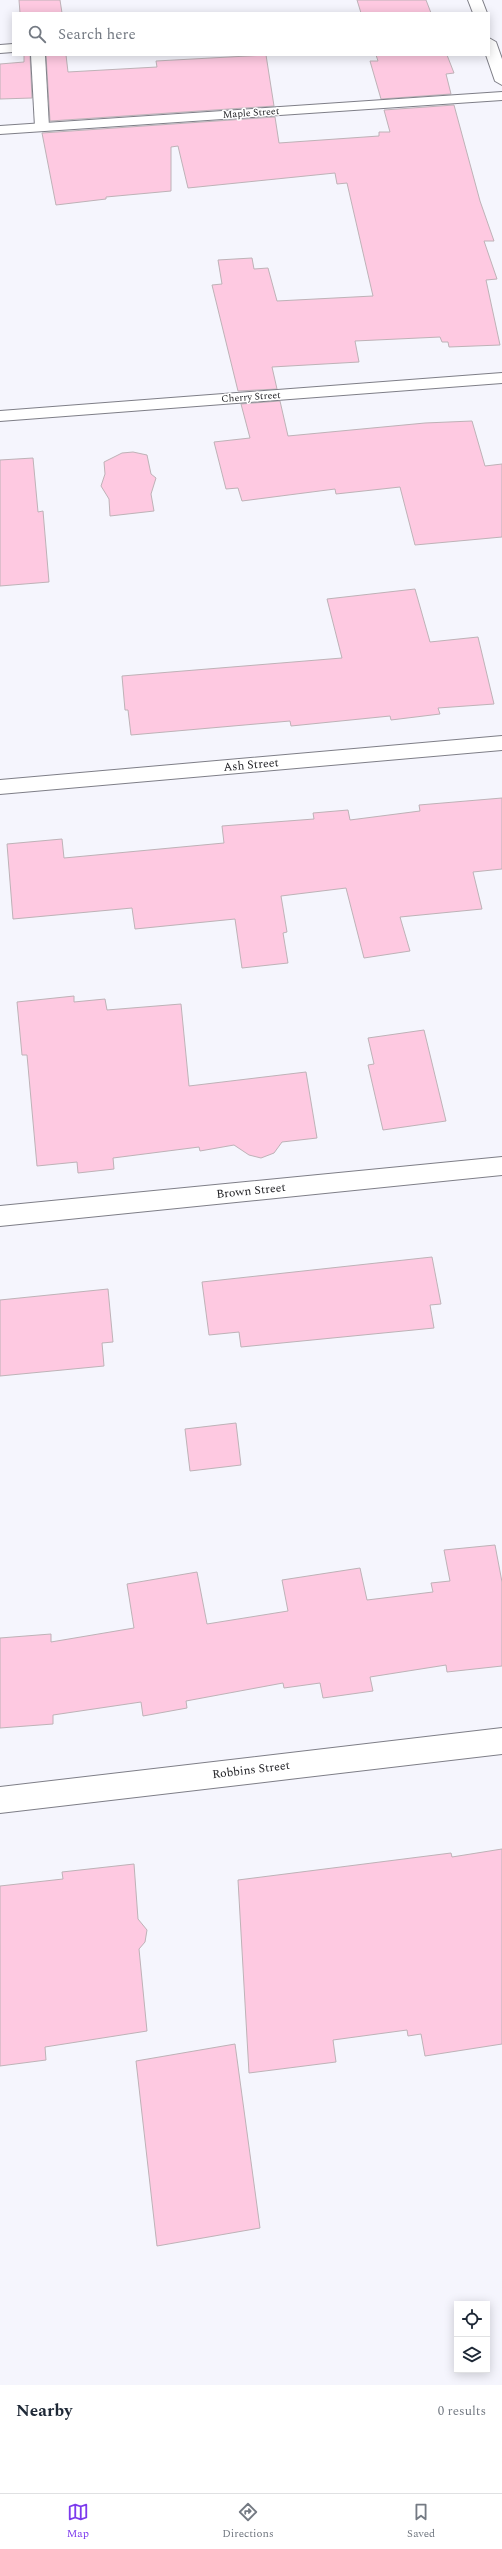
<!DOCTYPE html>
<html lang="en">
<head>
<meta charset="utf-8">
<style>
	body { margin:0; font-family:Spectral,serif; background:#f2f2f3; color:#1f2937 }
	.controls { position:absolute; right:12px; bottom:12px; display:grid; overflow:hidden; border-radius:0px; box-shadow:0 2px 10px #0003 }
	.controls button { width:36px; height:36px; display:grid; place-items:center; padding:0; border:0; border-bottom:1px solid #e0e1e3; background:#fff; color:#1f2937; font:20px sans-serif }
	.list { margin:0; padding:0; list-style:none }
	h2 { display:flex; justify-content:space-between; align-items:center; height:52px; margin:0; padding:0 16px; font-size:17px }
	h2 small { font-size:13px; font-weight:400; color:#747a83 }
	.icon { flex:none; width:22px; height:22px; fill:none; stroke:currentColor; stroke-width:2; stroke-linecap:round; stroke-linejoin:round }
	.map { position:relative; flex:none; width:502px; height:2385px; overflow:hidden }
	.search { position:absolute; background:#fff; box-shadow:0 2px 10px #0003; left:12px; right:12px; top:12px; height:44px; display:flex; align-items:center; gap:10px; box-sizing:border-box; padding:0 14px; border-radius:0px; color:#747a83; font-size:15px }
	.sheet { height:108px; background:#fff }
	nav { display:flex; justify-content:space-around; align-items:center; box-sizing:border-box; height:56px; border-top:1px solid #e0e1e3; background:#fff; font-size:11px; color:#747a83 }
	nav a { display:grid; justify-items:center; gap:2px }
	nav .on { color:#7c3aed }
	.map>svg:first-child { display:block }
	.building { fill:#fec9e1; stroke:#beb2b7 }
	.lines { fill:none; stroke-linecap:round; stroke-linejoin:round }
	.service-casing { stroke:#7e7e87; stroke-width:2 }
	.minor-casing { stroke:#7e7e87; stroke-width:2 }
	.tertiary-casing { stroke:#7e7e87; stroke-width:2 }
	.service { fill:#fff; fill-rule:evenodd }
	.minor { fill:#fff; fill-rule:evenodd }
	.tertiary { fill:#fff; fill-rule:evenodd }
	.labels { text-anchor:middle; dominant-baseline:central; stroke-width:3; stroke-linejoin:round; paint-order:stroke }
	.far-street-label { font-size:10px; fill:#1b1b1f; stroke:#fff }
	.street-label { font-size:12px; fill:#1b1b1f; stroke:#fff }
</style>
</head>
<body>
<div class="map">
<svg width="502" height="2385" viewBox="0 0 502 2385">
	<rect width="100%" height="100%" fill="#f5f5fd"/>
	<g class="building">
		<path d="M19,0H60L62,13H20Z"/>
		<path d="M357,0H426L431,13H361Z"/>
		<path d="M24,55H30L32,98L0,99V64L24,62Z"/>
		<path d="M46,55H66L68,72L157,67L156,61L266,55L274,106L50,121Z"/>
		<path d="M376,55H447L454,73L446,74L451,94L381,99L370,61H378Z"/>
		<path d="M454,105L480,201L494,241H484L497,279L486,280L500,345L449,347L448,342H442L440,337L355,341L359,362L272,367L277,389L238,391L212,285L222,284L218,260L252,258L254,269L268,268L277,301L373,296L347,183L337,184L335,173L188,188L178,146L171,147V191L106,197V199L56,205L42,133L275,117L279,143L379,136V132H390L384,110Z"/>
		<path d="M280,401L288,436L425,423L472,421L485,466L502,464V537L415,545L400,487L336,494L335,489L242,501L238,488L226,489L214,442L250,438L241,404Z"/>
		<path d="M133,452L147,455L151,474L156,478L151,494L154,511L110,516L109,499L101,486L105,474L104,462L122,453Z"/>
		<path d="M33,458L38,512L43,511L49,582L0,586V460Z"/>
		<path d="M415,589L430,642L478,637L494,704L438,708L440,714L391,720L390,716L291,726L290,721L131,735L128,710H125L122,676L342,658L327,599Z"/>
		<path d="M502,798V869L473,872L482,909L400,917L410,951L364,958L346,888L281,896L287,932L283,933L288,963L242,968L235,919L135,929L132,908L13,919L7,844L62,839L64,858L224,843L222,826L314,819L313,813L348,810L350,820L420,811L419,805Z"/>
		<path d="M74,996V1002L105,999L107,1010L181,1004L189,1086L306,1072L317,1138L282,1142L274,1153L261,1158L249,1155L234,1145L200,1151L199,1147L113,1158L114,1169L78,1173L77,1162L37,1166L27,1055H22L17,1002Z"/>
		<path d="M424,1030L446,1121L383,1130L368,1065L374,1064L368,1038Z"/>
		<path d="M432,1257L441,1304L430,1305L434,1328L241,1347L239,1332L209,1335L202,1282Z"/>
		<path d="M108,1289L113,1342L102,1343L104,1366L0,1376V1300Z"/>
		<path d="M236,1423L241,1465L190,1471L185,1429Z"/>
		<path d="M495,1545L502,1582V1666L447,1672L446,1665L370,1677L373,1691L323,1698L320,1683L284,1688L283,1683L186,1701L187,1708L143,1716L141,1702L53,1715V1724L0,1728V1638L51,1634V1642L134,1628L127,1584L197,1572L207,1624L288,1611L282,1580L360,1568L367,1600L433,1592L431,1583L450,1581L444,1550Z"/>
		<path d="M502,1849V2044L425,2056L421,2034L408,2036L407,2030L333,2040L336,2062L249,2073L238,1880L451,1853L452,1857Z"/>
		<path d="M134,1864L138,1919L147,1930L145,1942L139,1949L147,2031L45,2047L46,2060L0,2066V1886L63,1879L62,1872Z"/>
		<path d="M235,2044L260,2228L157,2246L136,2061Z"/>
	</g>
	<g class="lines">
		<g class="service-casing">
			<g id="service">
				<path d="M13,44V52L0,53V45Z"/>
				<path d="M31,55H45L49,127L42,131L35,127Z"/>
			</g>
		</g>
		<g class="minor-casing">
			<g id="minor">
				<path d="M502,373V383L0,421V411Z"/>
				<path d="M502,736V750L0,794V780Z"/>
				<path d="M502,1157V1175L0,1226V1206Z"/>
				<path d="M502,1728V1754L0,1813V1787Z"/>
			</g>
		</g>
		<g class="tertiary-casing">
			<g id="tertiary">
				<path d="M468,0H482L487,13H473Z"/>
				<path d="M489,38L496,42L502,59V85L495,81L486,55H489Z"/>
				<path d="M502,92V100L0,134V126Z"/>
			</g>
		</g>
		<use href="#service" class="service"/>
		<use href="#minor" class="minor"/>
		<use href="#tertiary" class="tertiary"/>
	</g>
	<g class="labels">
		<g class="far-street-label">
			<text transform="translate(251 113) rotate(-4)">Maple Street</text>
			<text transform="translate(251 397) rotate(-4)">Cherry Street</text>
		</g>
		<g class="street-label">
			<text transform="translate(251 765) rotate(-5)">Ash Street</text>
			<text transform="translate(251 1191) rotate(-6)">Brown Street</text>
			<text transform="translate(251 1770) rotate(-7)">Robbins Street</text>
		</g>
	</g>
</svg>
<div class="controls">
<button><svg class="icon" aria-label="locate" viewBox="0 0 24 24"><circle cx="12" cy="12" r="6"/><path d="M12 2v4M12 18v4M2 12h4M18 12h4"/></svg></button>
<button><svg class="icon" aria-label="layers" viewBox="0 0 24 24"><path d="M12 4l9 5-9 5-9-5zM3 14l9 5 9-5"/></svg></button>
</div>
<div class="search"><svg class="icon" aria-label="search" viewBox="0 0 24 24"><circle cx="10" cy="10" r="6"/><path d="M15 15l6 6"/></svg>Search here</div>
</div>
<section class="sheet">
<h2>Nearby<small>0 results</small></h2>
<ul class="list">
</ul>
</section>
<nav>
<a class="on"><svg class="icon" aria-label="map" viewBox="0 0 24 24"><path d="M3 6l6-2 6 2 6-2v14l-6 2-6-2-6 2zM9 4v14M15 6v14"/></svg>Map</a>
<a><svg class="icon" aria-label="directions" viewBox="0 0 24 24"><path d="M12 3l9 9-9 9-9-9zM9 14v-3h6M13 9l2 2-2 2"/></svg>Directions</a>
<a><svg class="icon" aria-label="saved" viewBox="0 0 24 24"><path d="M7 4h10v16l-5-4-5 4z"/></svg>Saved</a>
</nav>
</body>
</html>
